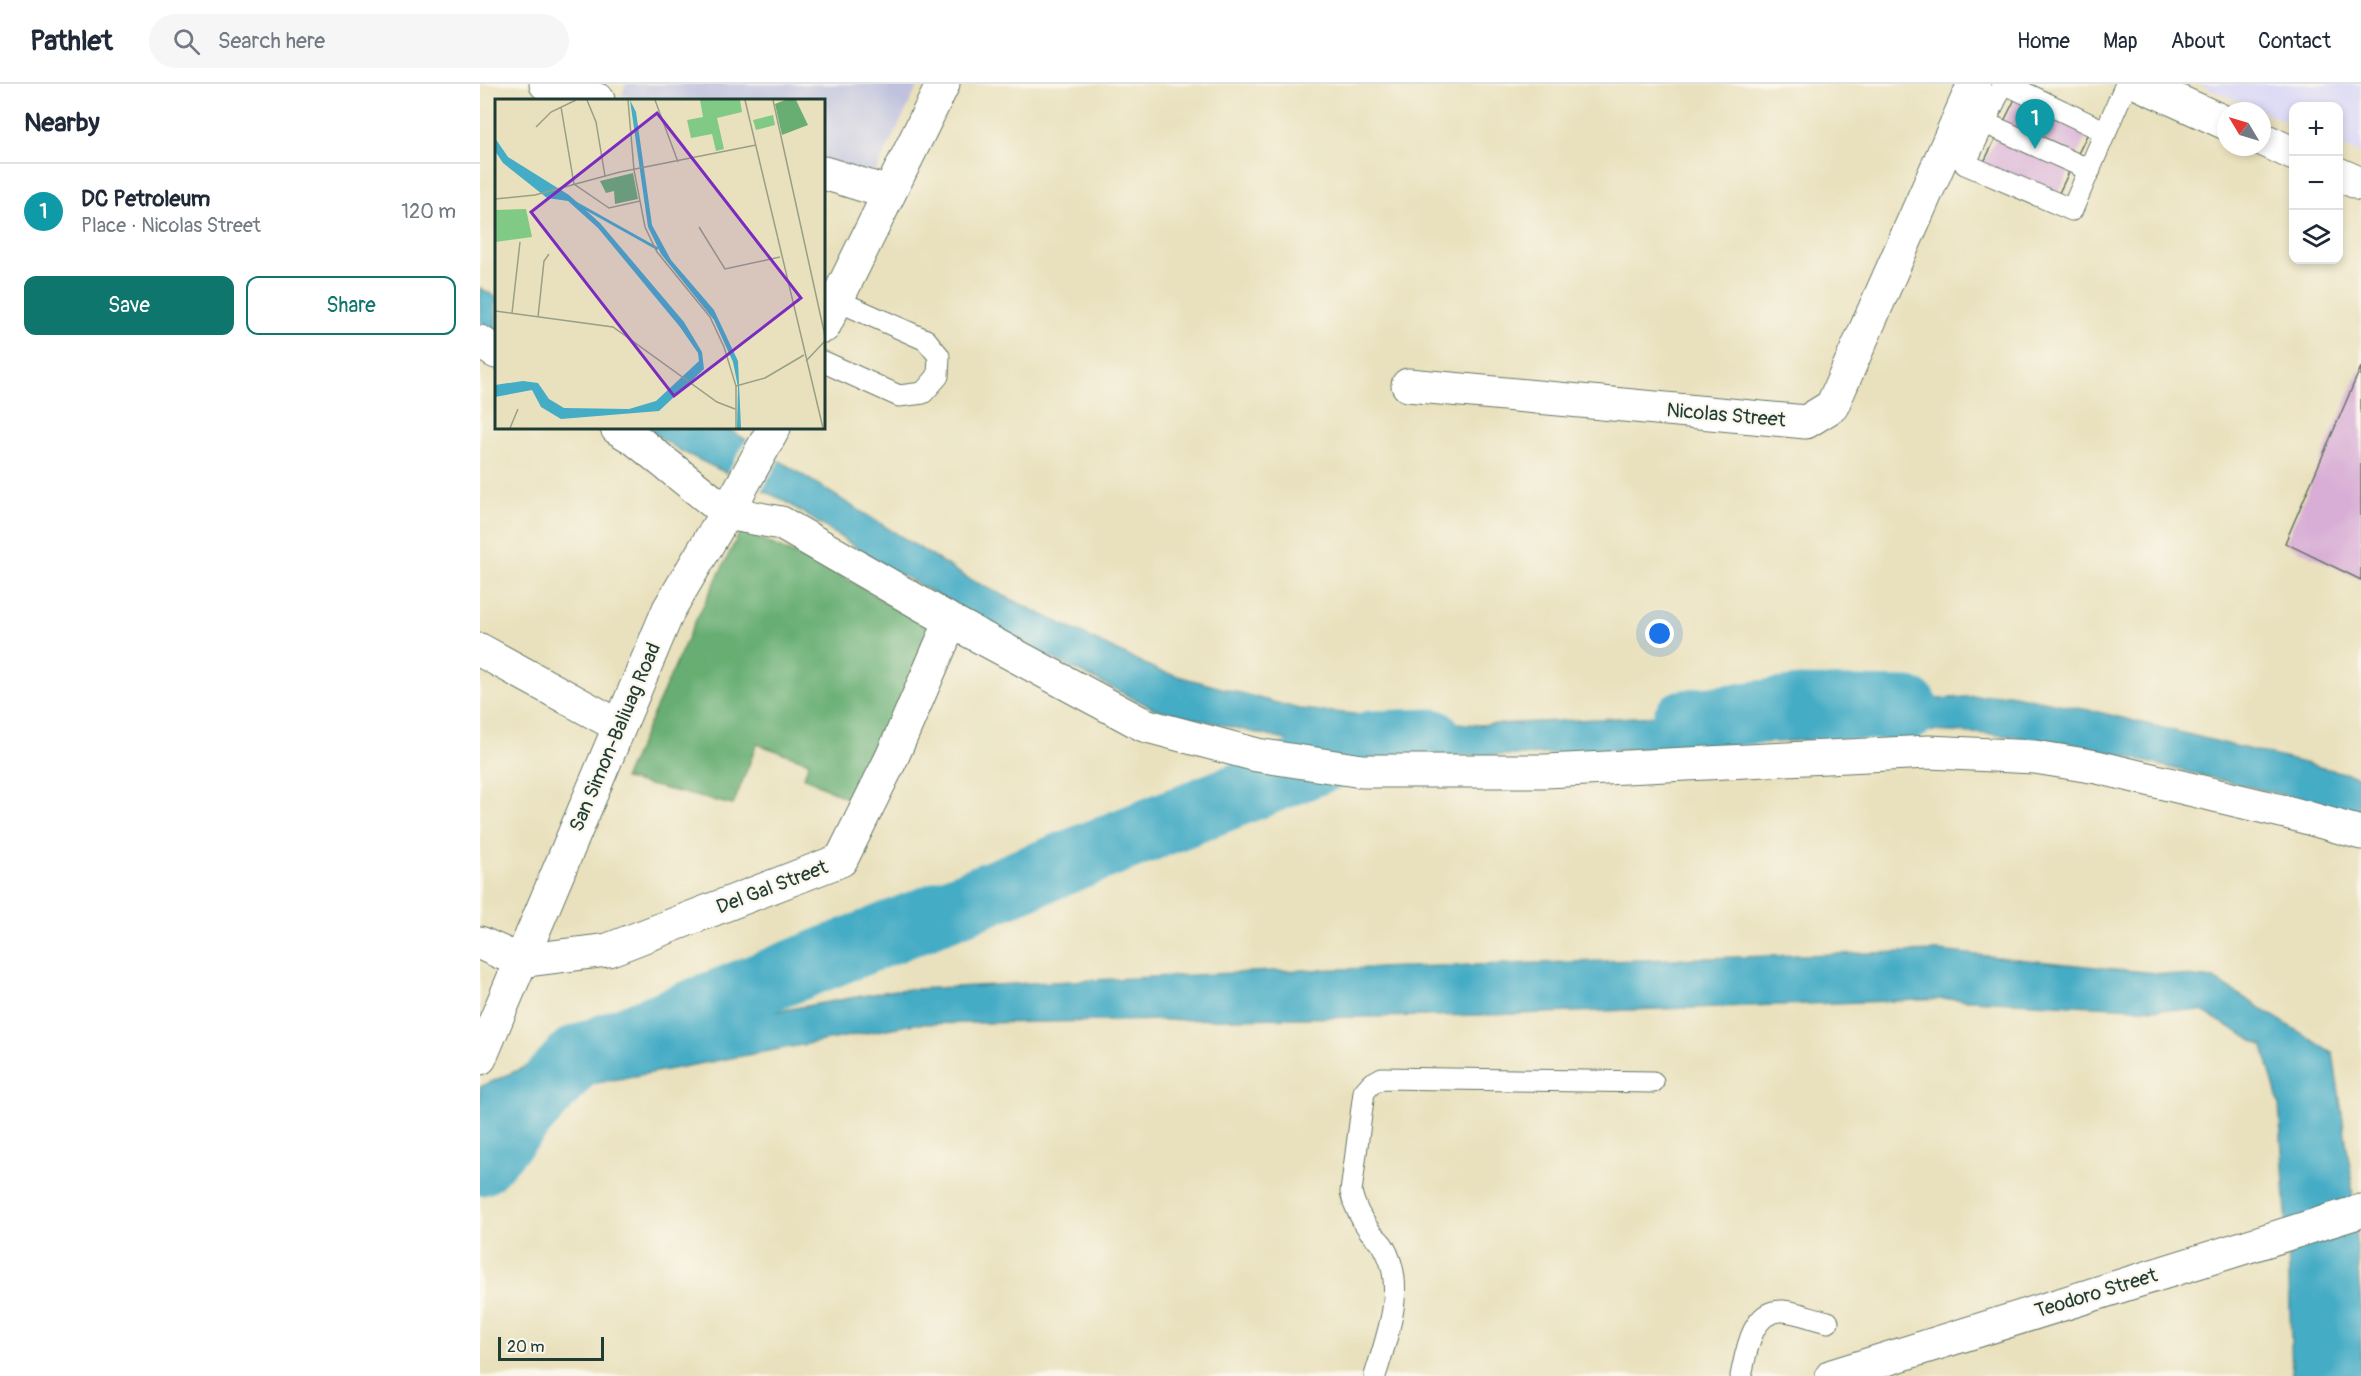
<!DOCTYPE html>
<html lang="en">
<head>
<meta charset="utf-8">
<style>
	body { margin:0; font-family:Pangolin,sans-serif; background:#f6f6f7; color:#1f2937 }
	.controls { position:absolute; right:18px; top:18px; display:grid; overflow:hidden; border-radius:12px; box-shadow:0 3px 9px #0003 }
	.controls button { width:54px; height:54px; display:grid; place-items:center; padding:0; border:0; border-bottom:2px solid #e0e1e3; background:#fff; color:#1f2937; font:30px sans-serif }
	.compass { position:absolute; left:1737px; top:18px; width:54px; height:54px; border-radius:50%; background:#fff; box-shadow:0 3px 9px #0003; rotate:308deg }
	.scale { position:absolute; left:18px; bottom:15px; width:106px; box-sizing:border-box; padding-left:6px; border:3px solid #1f3d34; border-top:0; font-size:16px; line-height:21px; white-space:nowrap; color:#1f3d34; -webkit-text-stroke:4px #fbf7ec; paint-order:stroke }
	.you { position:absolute; left:1180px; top:550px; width:21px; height:21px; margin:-15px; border:4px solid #fff; border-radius:50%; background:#1a73e8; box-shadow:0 0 0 9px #1a73e833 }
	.badge { display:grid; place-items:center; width:39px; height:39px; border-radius:50%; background:#0f766e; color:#fff; font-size:20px; font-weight:700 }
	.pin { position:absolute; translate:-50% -50px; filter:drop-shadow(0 2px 3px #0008) }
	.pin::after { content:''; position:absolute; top:32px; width:21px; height:18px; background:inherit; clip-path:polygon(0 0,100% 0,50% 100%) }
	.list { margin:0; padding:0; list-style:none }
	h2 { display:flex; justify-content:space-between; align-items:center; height:78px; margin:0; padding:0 24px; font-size:26px }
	h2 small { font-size:20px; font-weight:400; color:#747a83 }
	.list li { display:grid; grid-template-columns:39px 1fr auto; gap:18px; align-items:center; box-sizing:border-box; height:96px; padding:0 24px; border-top:2px solid #e0e1e3 }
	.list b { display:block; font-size:22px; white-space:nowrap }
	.list p { margin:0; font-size:20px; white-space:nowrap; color:#747a83 }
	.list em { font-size:20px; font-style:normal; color:#747a83 }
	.actions { display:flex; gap:12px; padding:18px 24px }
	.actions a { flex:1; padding:14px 0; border:2px solid #0f766e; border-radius:12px; text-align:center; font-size:21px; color:#0f766e }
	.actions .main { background:#0f766e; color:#fff }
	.icon { flex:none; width:33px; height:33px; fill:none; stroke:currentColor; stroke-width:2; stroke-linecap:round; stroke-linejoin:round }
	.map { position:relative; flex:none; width:1881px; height:1292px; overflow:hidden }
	header { display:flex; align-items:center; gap:36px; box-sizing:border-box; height:84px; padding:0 30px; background:#fff; border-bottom:2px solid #e0e1e3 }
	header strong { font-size:28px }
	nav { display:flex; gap:33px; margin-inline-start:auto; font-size:21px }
	.search { width:420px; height:54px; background:#f6f6f7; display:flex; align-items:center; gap:15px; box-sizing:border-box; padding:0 21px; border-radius:33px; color:#747a83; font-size:22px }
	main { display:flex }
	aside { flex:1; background:#fff }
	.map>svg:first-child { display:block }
	.built { fill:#d9d7f7 }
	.industrial { fill:#c0c2dd }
	.forest { fill:#68ae73; stroke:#447654; stroke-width:1.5 }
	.water { fill:#45acc5; stroke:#32747c; stroke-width:1.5 }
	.pier { fill:#e9e1bd }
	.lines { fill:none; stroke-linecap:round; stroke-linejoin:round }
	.river { stroke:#45acc5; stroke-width:63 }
	.building { fill:#d8aed6 }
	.service-casing { stroke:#667664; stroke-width:23 }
	.minor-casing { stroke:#667664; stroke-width:35 }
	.secondary-casing { stroke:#667664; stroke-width:35 }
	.primary-casing { stroke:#667664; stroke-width:35 }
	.service { stroke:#fff; stroke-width:21 }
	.minor { stroke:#fff; stroke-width:33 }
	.secondary { stroke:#fff; stroke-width:33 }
	.primary { stroke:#fff; stroke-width:33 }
	.labels { text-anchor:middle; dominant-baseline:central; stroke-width:4.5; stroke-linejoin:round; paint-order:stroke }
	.street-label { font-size:20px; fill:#1f3d34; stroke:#fbf7ec }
	.inset-river { fill:none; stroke:#45acc5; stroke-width:3 }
	.inset-road { fill:none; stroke:#989f86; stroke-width:1.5 }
	.view { fill:#7b2cbf; fill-opacity:0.15; stroke:#7b2cbf; stroke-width:3 }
	.inset-edge { fill:none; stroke:#1f3d34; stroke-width:3 }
</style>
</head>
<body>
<header>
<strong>Pathlet</strong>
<div class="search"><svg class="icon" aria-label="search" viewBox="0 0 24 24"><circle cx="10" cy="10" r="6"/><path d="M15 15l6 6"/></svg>Search here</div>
<nav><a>Home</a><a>Map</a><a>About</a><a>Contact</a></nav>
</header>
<main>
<aside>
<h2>Nearby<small></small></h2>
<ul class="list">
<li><span class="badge" style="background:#0f9aa8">1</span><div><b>DC Petroleum</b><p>Place · Nicolas Street</p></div><em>120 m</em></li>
</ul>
<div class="actions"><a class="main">Save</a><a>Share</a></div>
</aside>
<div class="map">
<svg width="1881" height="1292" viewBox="0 0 1881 1292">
	<rect width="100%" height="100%" fill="#fbf7ec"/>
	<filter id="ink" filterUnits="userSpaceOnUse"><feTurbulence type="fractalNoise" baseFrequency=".0167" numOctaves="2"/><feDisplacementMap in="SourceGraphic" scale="12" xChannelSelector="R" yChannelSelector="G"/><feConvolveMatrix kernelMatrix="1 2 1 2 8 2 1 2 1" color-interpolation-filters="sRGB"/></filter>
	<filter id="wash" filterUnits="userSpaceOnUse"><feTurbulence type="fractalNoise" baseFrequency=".008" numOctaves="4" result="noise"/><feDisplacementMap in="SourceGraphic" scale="24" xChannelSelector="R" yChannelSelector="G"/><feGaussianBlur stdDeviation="1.35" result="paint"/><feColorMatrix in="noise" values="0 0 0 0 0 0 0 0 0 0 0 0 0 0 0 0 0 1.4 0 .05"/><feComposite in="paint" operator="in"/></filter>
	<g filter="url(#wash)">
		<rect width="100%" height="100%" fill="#e9e1bd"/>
		<path class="built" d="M1719,0H1881V70L1859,61L1858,22H1814L1813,41Z"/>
		<path class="industrial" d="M146,0H439L394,91L344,75V16H160L142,11Z"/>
		<path class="forest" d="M261,446L362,492L450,544L397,668L370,716L324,693L329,678L277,660L253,721L144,695L212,544Z"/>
		<g class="water">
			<path d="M0,204L16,213V248L0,238Z"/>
			<path d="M165,344H247L489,495L679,587L819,625L999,641L1298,626L1529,610L1618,628L1881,693V730L1593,660L1511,650L1451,647L1297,658L1042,671L912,672L835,663L675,625L552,564L402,480L305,417L203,368Z"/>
			<path d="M1458,867L1734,895L1853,969L1871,1090L1881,1223V1292H1812L1808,1162L1799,1020L1783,962L1722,927L1469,915L1005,931L434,940L111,1000L0,1107V1003L83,966L415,906L793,887Z"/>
		</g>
		<path class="pier" d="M268,353L301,373L281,409L245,392Z"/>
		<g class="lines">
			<g class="river">
				<path d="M1204,637L1320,623L1428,625"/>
				<path d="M0,1080L96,973L891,658L952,656"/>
			</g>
		</g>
		<g id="blocks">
			<g class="building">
				<path d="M1536,13L1608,49L1575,117L1502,82Z"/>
				<path d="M1881,283V496L1805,459Z"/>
			</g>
		</g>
	</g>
	<g filter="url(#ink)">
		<use href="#blocks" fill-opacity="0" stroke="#667664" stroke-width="1.5"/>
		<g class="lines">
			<g class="service-casing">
				<g id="service">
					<path d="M1523,0L1485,80L1592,126L1646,0"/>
					<path d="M1526,0L1626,48"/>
					<path d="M1505,39L1610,86"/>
					<path d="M344,278L419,312L443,309L458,292L459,272L446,256L356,216"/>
					<path d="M895,1292C907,1252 927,1203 904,1163C900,1156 893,1152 889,1146C881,1135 874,1121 871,1108L884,1008L891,1000L902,994L1173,998"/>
					<path d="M1261,1292C1266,1270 1271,1225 1303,1227C1317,1228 1334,1235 1348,1238"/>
				</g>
			</g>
			<g class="minor-casing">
				<g id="minor">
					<path d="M66,0L118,16"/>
					<path d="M344,89L409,109"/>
					<path d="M0,258L16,268"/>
					<path d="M928,301L1326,338L1352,322L1494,0"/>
					<path d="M137,344L155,355L247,429L301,439L471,537L664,641L777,671L882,687H1066L1449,668L1555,673L1617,683L1814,730L1881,749"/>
					<path d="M0,566L139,642"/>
					<path d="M0,859L40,877L128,866L361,776L412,673L471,537"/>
					<path d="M1352,1292L1881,1127"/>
				</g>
			</g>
			<g class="secondary-casing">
				<g id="secondary">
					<path d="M344,242L463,0"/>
					<path d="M0,974L189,525L258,409L294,344"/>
				</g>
			</g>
			<g class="primary-casing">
				<g id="primary">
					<path d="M1660,0L1746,39"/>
					<path d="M1782,55L1814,70"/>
					<path d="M1858,90L1881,100"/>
				</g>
			</g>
			<use href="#service" class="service"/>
			<use href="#minor" class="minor"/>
			<use href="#secondary" class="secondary"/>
			<use href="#primary" class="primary"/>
		</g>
	</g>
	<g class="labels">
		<g class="street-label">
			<text transform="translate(1246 331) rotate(5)">Nicolas Street</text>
			<text transform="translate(135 653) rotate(-67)">San Simon-Baliuag Road</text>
			<text transform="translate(292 803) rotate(-21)">Del Gal Street</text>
			<text transform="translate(1616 1209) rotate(-17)">Teodoro Street</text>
		</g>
	</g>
	<g transform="translate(15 15)">
		<rect width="330" height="330" fill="#e9e1bd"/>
		<path d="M205,1H245L247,13L222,19L229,50L221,52L217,35L196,39L192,21L208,18ZM278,16L280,26L261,31L258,21ZM31,110L37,138L0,143V111Z" fill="#81ca86"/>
		<path d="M290,1H301L313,26L287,36L280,5ZM138,74L143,100L120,105L119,92L111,94L105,82Z" fill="#68ae73"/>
		<path d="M135,1L141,13L157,126L176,161L219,211L243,262L246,329H242L243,288L238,263L219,221L166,155L153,128ZM0,39L13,58L74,96L105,124L189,223L207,253L209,270L164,312L66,320L46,308L37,291L0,298V286L28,282L43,284L54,300L69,309L134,310L161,302L204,262L203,254L185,228L103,129L73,102L52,99L8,64L0,52Z" fill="#45acc5"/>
		<path class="inset-river" d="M70,98L163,150"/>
		<path class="inset-road" d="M92,1L101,23L110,77M133,1L139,71L150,128L162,153L215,218L229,248L241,287V329M160,1L183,63M250,1L328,329M278,1L330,237M66,8L79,85L114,109L145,102M41,28L56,13L81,1M0,100L40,96L125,73L261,46M204,128L230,170L285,158M0,212L118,228L222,303L240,310M17,214L25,143M43,218L49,162L54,155M311,262L330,242M241,287L270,279L309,256M15,329L23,310"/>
		<path class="view" d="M162,14L306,199L179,297L36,113Z"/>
		<rect width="330" height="330" class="inset-edge"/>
	</g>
</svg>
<div class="controls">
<button>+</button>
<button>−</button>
<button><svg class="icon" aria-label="layers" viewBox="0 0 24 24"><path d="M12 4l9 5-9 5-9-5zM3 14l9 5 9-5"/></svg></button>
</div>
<svg class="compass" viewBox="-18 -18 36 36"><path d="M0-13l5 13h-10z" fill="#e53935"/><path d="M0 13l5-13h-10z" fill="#747a83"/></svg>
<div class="scale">20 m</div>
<div class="you"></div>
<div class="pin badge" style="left:1555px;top:65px;background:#0f9aa8">1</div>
</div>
</main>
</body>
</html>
